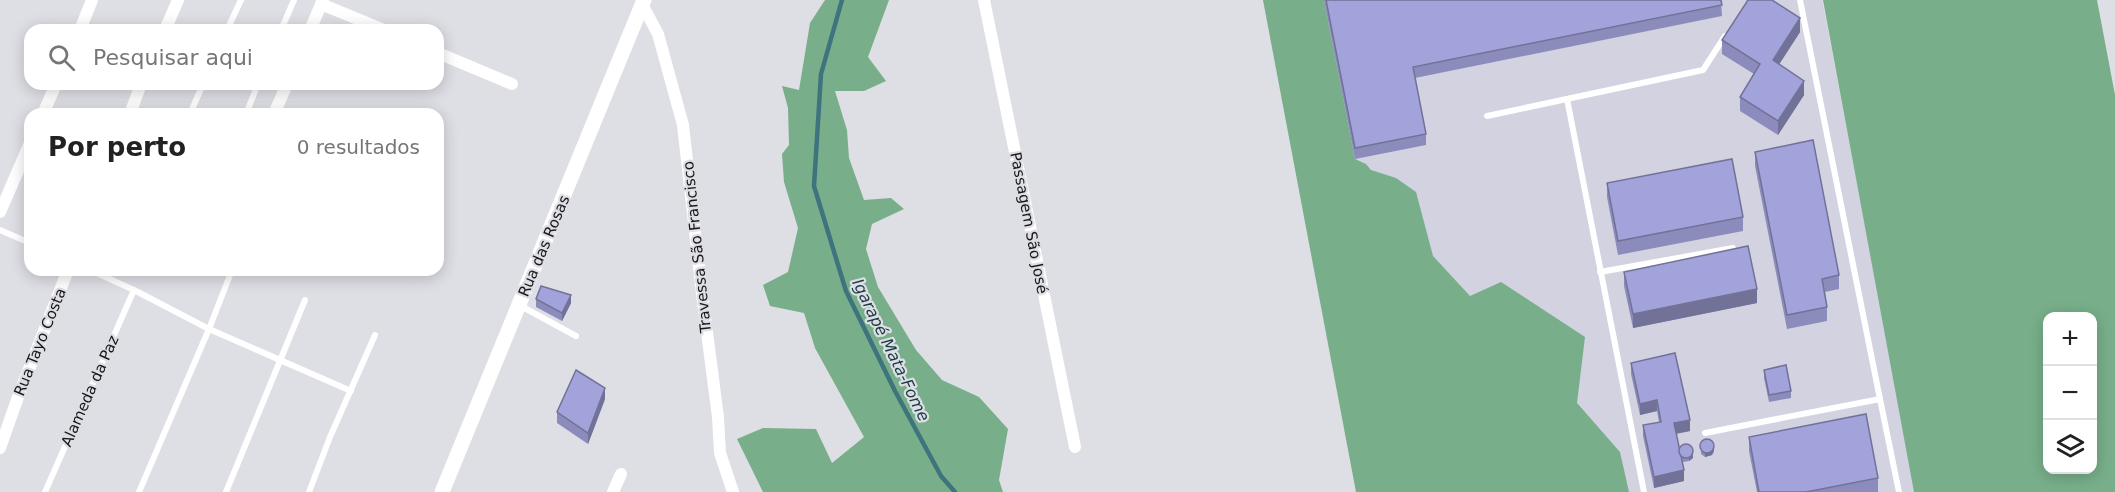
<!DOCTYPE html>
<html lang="pt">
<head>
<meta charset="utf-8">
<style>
	body { margin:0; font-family:"DejaVu Sans",sans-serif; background:#f6f6f6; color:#222 }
	.controls { position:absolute; right:18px; bottom:18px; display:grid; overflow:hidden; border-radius:12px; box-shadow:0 3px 15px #0003 }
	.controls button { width:54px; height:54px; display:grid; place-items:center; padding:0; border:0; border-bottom:2px solid #e0e0e0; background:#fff; color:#222; font:30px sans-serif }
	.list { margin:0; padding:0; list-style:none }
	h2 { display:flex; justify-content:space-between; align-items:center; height:78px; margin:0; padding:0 24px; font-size:26px }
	h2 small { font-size:20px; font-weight:400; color:#767676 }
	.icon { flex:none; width:33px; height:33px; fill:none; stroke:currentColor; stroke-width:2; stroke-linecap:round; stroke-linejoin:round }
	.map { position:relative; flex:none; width:2115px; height:492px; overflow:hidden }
	.search { position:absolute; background:#fff; box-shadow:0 3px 15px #0003; left:24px; top:24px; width:420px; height:66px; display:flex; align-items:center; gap:15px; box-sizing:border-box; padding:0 21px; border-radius:18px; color:#767676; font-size:22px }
	.panel { position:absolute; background:#fff; box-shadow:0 3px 15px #0003; left:24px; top:108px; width:420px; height:168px; border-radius:18px }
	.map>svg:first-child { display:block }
	.built { fill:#d2d2e0 }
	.forest { fill:#78af8a; fill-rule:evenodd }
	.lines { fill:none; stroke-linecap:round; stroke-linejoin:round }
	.stream { stroke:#3d747e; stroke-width:4.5 }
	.service { stroke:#fff; stroke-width:6 }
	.minor { stroke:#fff; stroke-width:12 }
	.tertiary { stroke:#fff; stroke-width:15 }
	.wall { fill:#8c8cbc }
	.shaded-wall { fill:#727299 }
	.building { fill:#a3a3db; stroke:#727299; stroke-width:1.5 }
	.labels { text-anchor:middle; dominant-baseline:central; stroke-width:4.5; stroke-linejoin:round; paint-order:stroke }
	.street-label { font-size:15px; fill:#18181a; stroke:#dedee5 }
	.water-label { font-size:16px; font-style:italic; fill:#163c42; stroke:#dedee5 }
</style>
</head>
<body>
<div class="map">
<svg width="2115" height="492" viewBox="0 0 2115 492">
	<rect width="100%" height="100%" fill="#dedee5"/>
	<path class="built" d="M1263,0H1822L1916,492H1361Z"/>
	<g class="forest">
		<path d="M825,0H889L868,57L886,81L864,91H835L847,130L849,158L864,200L891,198L904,209L872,224L866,249L878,287L916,350L942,380L979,397L1008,429L999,480L1003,492H763L737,439L763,428L816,429L832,463L864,437L815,348L804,313L770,306L763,285L788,272L798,228L784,182L782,154L789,145L788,108L782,86L799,90L810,23Z"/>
		<path d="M1263,0H1324L1355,159L1366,164L1371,170L1396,178L1416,192L1433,256L1470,296L1501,282L1585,337L1577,403L1620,452L1629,492H1356Z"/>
		<path d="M1823,0H2097L2115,95V492H1914ZM2092,316V470H2048V316Z"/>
	</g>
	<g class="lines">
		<path class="stream" d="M842,0L821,74L814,186L846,291L895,391L941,476L955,492"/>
		<g class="service">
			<path d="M227,30L241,0"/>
			<path d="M281,30L294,0"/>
			<path d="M1567,99L1644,492"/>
			<path d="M190,114L203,84"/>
			<path d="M246,114L258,84"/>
			<path d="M1487,116L1703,70L1725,36"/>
			<path d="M0,230L30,243"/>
			<path d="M90,270L134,290L209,329L351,391"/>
			<path d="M1600,272L1733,248"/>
			<path d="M519,305L576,336"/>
			<path d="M1880,399L1899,492"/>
			<path d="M1705,433L1880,399L1800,0"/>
			<path d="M45,492L134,290"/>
			<path d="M139,492L209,329L232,270"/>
			<path d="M226,492L305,300"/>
			<path d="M309,492L330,437L375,335"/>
		</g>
		<g class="minor">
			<path d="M984,0L1075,447"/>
			<path d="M321,4L384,30"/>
			<path d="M643,6L658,34L683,125L702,294L718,417L720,453L733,492"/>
			<path d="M80,30L92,0"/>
			<path d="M165,30L178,0"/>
			<path d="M310,30L323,0"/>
			<path d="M438,53L512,84"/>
			<path d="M43,114L56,84"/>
			<path d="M130,114L141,84"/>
			<path d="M274,114L287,84"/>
			<path d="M0,212L30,143"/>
			<path d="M0,448L18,397L68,270"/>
			<path d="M613,492L621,474"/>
		</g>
		<path class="tertiary" d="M442,492L644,0"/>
	</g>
	<g class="wall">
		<path d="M1324,0H1721L1722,16L1415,78L1426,134V145L1355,159Z"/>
		<path d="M1800,32L1779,64L1804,95L1778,135L1740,111V97L1754,74L1722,54V40Z"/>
		<path d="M1755,152L1839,275V289L1825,292L1827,307V321L1787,329L1755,166Z"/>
		<path d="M1607,183L1743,217V231L1618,255L1607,197Z"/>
		<path d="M1624,272L1757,303L1633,328L1624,286Z"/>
		<path d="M536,299L571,303L562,321L536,307Z"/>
		<path d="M1631,363L1690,431L1676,434L1680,451L1693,448V458L1689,461L1684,462L1681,460L1684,481L1654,488L1643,436V425L1659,422L1657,411L1640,415L1631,374Z"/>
		<path d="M1764,370L1791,391V398L1769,402L1764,378Z"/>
		<path d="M605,399L588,444L557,423V412Z"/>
		<path d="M1749,437L1878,478V492H1757L1749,451Z"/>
		<path d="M1701,443L1714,451L1712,455L1705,457L1701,454Z"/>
	</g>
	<g class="shaded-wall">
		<path d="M1800,18V32L1773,74V60Z"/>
		<path d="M1804,81V95L1778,135V121Z"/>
		<path d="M1757,289V303L1633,328V314Z"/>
		<path d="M571,295V303L562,321V313Z"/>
		<path d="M605,388V399L588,444V433Z"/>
		<path d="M1657,400V411L1640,415V404Z"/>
		<path d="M1690,420V431L1674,434V423Z"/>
		<path d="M1714,448V451L1712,455L1705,457V453Z"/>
		<path d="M1693,455V458L1689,461V458Z"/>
		<path d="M1684,470V481L1654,488V477Z"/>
	</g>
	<g class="building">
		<path d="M1326,0H1721L1722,5L1413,67L1426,134L1355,148Z"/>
		<path d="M1748,0H1772L1800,18L1773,60L1804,81L1778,121L1740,97L1760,64L1722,40Z"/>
		<path d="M1813,140L1839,275L1822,279L1827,307L1787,315L1755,152Z"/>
		<path d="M1732,159L1743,217L1618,241L1607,183Z"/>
		<path d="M1748,246L1757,289L1633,314L1624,272Z"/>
		<path d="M541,286L571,295L562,313L536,299Z"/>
		<path d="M1675,353L1690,420L1674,423L1684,470L1654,477L1643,425L1661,422L1657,400L1640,404L1631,363Z"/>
		<path d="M1786,365L1791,391L1769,395L1764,370Z"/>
		<path d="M576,370L605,388L588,433L557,412Z"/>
		<path d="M1866,414L1878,478L1806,492H1759L1749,437Z"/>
		<circle cx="1707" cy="446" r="7"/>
		<circle cx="1686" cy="451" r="7"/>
	</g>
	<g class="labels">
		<g class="street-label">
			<text transform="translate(1029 223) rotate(79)">Passagem São José</text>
			<text transform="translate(544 246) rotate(-67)">Rua das Rosas</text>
			<text transform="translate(697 247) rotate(-96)">Travessa São Francisco</text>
			<text transform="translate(40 342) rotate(-68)">Rua Tayo Costa</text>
			<text transform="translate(90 391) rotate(-66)">Alameda da Paz</text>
		</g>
		<g class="water-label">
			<text transform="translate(891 350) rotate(64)">Igarapé Mata-Fome</text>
		</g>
	</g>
</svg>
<div class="controls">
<button>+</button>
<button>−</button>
<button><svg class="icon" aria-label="layers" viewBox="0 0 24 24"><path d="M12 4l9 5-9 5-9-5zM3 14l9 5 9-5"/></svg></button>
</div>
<div class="search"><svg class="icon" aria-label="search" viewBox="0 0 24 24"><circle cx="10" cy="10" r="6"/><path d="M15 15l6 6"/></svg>Pesquisar aqui</div>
<section class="panel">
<h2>Por perto<small>0 resultados</small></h2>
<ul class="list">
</ul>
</section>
</div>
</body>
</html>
